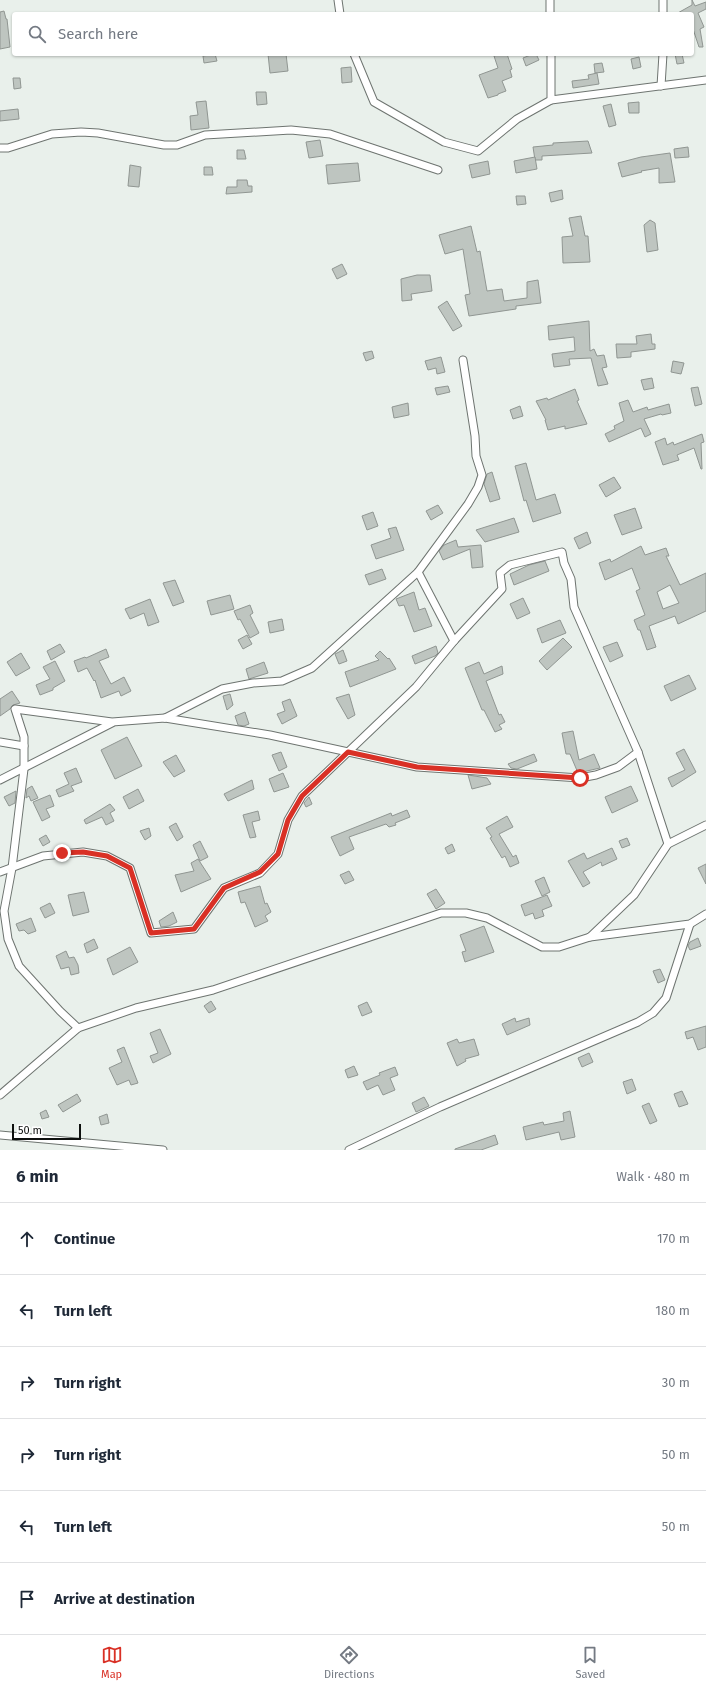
<!DOCTYPE html>
<html lang="en">
<head>
<meta charset="utf-8">
<style>
	body { margin:0; font-family:"Fira Sans",sans-serif; background:#f6f6f7; color:#1f2937 }
	.scale { position:absolute; left:12px; bottom:10px; width:69px; box-sizing:border-box; padding-left:4px; border:2px solid #0e100e; border-top:0; font-size:11px; line-height:14px; white-space:nowrap; color:#0e100e; -webkit-text-stroke:3px #fff; paint-order:stroke }
	.stop { position:absolute; width:12px; height:12px; margin:-9px; border:3px solid #d93025; border-radius:50%; background:#fff }
	.stop.end { background:#d93025; border-color:#fff; box-shadow:0 1px 4px #0008 }
	.list { margin:0; padding:0; list-style:none }
	h2 { display:flex; justify-content:space-between; align-items:center; height:52px; margin:0; padding:0 16px; font-size:17px }
	h2 small { font-size:13px; font-weight:400; color:#747a83 }
	.list li { display:grid; grid-template-columns:26px 1fr auto; gap:12px; align-items:center; box-sizing:border-box; height:72px; padding:0 16px; border-top:1px solid #e0e1e3 }
	.list b { display:block; font-size:15px; white-space:nowrap }
	.list em { font-size:13px; font-style:normal; color:#747a83 }
	.icon { flex:none; width:22px; height:22px; fill:none; stroke:currentColor; stroke-width:2; stroke-linecap:round; stroke-linejoin:round }
	.map { position:relative; flex:none; width:706px; height:1150px; overflow:hidden }
	.search { position:absolute; background:#fff; box-shadow:0 1px 3px #0004; left:12px; right:12px; top:12px; height:44px; display:flex; align-items:center; gap:10px; box-sizing:border-box; padding:0 14px; border-radius:4px; color:#747a83; font-size:15px }
	.sheet { height:484px; background:#fff }
	nav { display:flex; justify-content:space-around; align-items:center; box-sizing:border-box; height:56px; border-top:1px solid #e0e1e3; background:#fff; font-size:11px; color:#747a83 }
	nav a { display:grid; justify-items:center; gap:2px }
	nav .on { color:#d93025 }
	.map>svg:first-child { display:block }
	.building { fill:#bec5c0; stroke:#909692; fill-rule:evenodd }
	.lines { fill:none; stroke-linecap:round; stroke-linejoin:round }
	.street-casing { stroke:#6e7470; stroke-width:9 }
	.street { stroke:#fff; stroke-width:7 }
	.route { stroke:#d93025; stroke-width:5 }
</style>
</head>
<body>
<div class="map">
<svg width="706" height="1150" viewBox="0 0 706 1150">
	<rect width="100%" height="100%" fill="#e9f0eb"/>
	<g class="building">
		<path d="M692,0L695,6L706,2V9L698,13L704,27L700,29L703,47H699L692,26V14H676L692,5Z"/>
		<path d="M4,11L6,19H7L10,47L0,49V12Z"/>
		<path d="M215,54L217,61L204,63L203,56Z"/>
		<path d="M268,54H286L288,71L270,73Z"/>
		<path d="M501,54H507L512,69L510,70L512,77L502,81L506,91L498,94V95L488,98L479,75L498,68L494,56Z"/>
		<path d="M533,54H536L539,60L526,66L523,58Z"/>
		<path d="M675,54H682L684,63L677,64Z"/>
		<path d="M639,57L641,67L633,69L631,59Z"/>
		<path d="M602,63L604,72L595,73L594,64Z"/>
		<path d="M351,67L352,82L342,83L341,68Z"/>
		<path d="M597,73L599,84L573,88L572,81L589,79L588,75Z"/>
		<path d="M13,78H20L21,88L14,89Z"/>
		<path d="M256,92H266L267,104L257,105Z"/>
		<path d="M206,101L209,128L191,130L190,116L198,115L196,102Z"/>
		<path d="M639,102V113H629L628,103Z"/>
		<path d="M611,104L616,125L609,127L603,106Z"/>
		<path d="M18,109L19,119L0,121V111Z"/>
		<path d="M320,140L323,156L309,158L306,142Z"/>
		<path d="M588,141L592,153L542,156V160H535L533,147L553,145V143Z"/>
		<path d="M688,147L689,157L675,158L674,149Z"/>
		<path d="M237,150H244L246,159H237Z"/>
		<path d="M670,153L675,182L659,183V168L641,171L642,172L622,177L618,163L641,157Z"/>
		<path d="M535,157L537,169L516,173L514,161Z"/>
		<path d="M488,161L490,174L472,178L469,165Z"/>
		<path d="M358,163L360,181L328,184L326,165Z"/>
		<path d="M130,165L141,167L139,187L128,186Z"/>
		<path d="M204,167H212L213,175H204Z"/>
		<path d="M237,180H247L248,186H252V192L226,194L227,187H237Z"/>
		<path d="M562,190L563,199L551,202L549,193Z"/>
		<path d="M516,196H525L526,204L517,205Z"/>
		<path d="M581,216L585,236H588L590,262L563,263L562,237L573,236L569,218Z"/>
		<path d="M650,220L655,223L658,250L647,252L644,225Z"/>
		<path d="M471,226L477,252L480,251L487,291L502,289L504,301L527,298V282L538,280L541,303L516,306V309L469,316L465,295L470,294L463,249L445,254L439,235Z"/>
		<path d="M342,264L347,274L337,279L332,269Z"/>
		<path d="M417,275H430L432,291L411,294L412,300L402,301L401,279Z"/>
		<path d="M447,301L462,326L453,331L438,307Z"/>
		<path d="M589,321L590,351L594,349L597,356L604,355L607,367L602,368L608,384L598,386L591,358L569,359L570,365L554,367L552,354L575,351L574,337L549,340L548,326Z"/>
		<path d="M651,334L652,344H655V349L631,352V357L617,358L616,344H637L636,336Z"/>
		<path d="M372,351L374,358L366,361L363,353Z"/>
		<path d="M441,357L445,372L437,374L436,368L428,370L425,361Z"/>
		<path d="M673,361L684,363L681,374L671,372Z"/>
		<path d="M652,378L654,388L644,390L641,380Z"/>
		<path d="M448,386L450,392L437,395L435,388Z"/>
		<path d="M698,387L702,404L695,406L691,388Z"/>
		<path d="M575,389L579,400L577,401L587,424L565,429V426L548,430L545,420H546L536,401L547,398L548,400Z"/>
		<path d="M628,400L633,412L647,407L648,410L669,404L671,413L662,415L661,414L644,419L651,434L645,437L641,428L609,442L605,434L615,429L614,426L624,421L619,403Z"/>
		<path d="M408,403L409,415L394,418L392,407Z"/>
		<path d="M520,406L523,416L513,419L510,410Z"/>
		<path d="M702,434L704,442L701,443L702,469H701L694,448L677,455L679,460L663,465L655,442L665,438L667,445L673,442L674,445Z"/>
		<path d="M526,463L536,500L555,494L561,513L533,522L526,500L524,501L515,466Z"/>
		<path d="M492,472L500,499L490,502L484,484L487,474Z"/>
		<path d="M614,477L621,488L606,497L599,485Z"/>
		<path d="M438,505L443,513L431,520L426,511Z"/>
		<path d="M635,508L642,528L622,535L614,515Z"/>
		<path d="M373,512L378,526L367,530L362,516Z"/>
		<path d="M514,518L519,532L485,542L476,530Z"/>
		<path d="M396,527L404,550L376,559L371,545L391,538L388,529Z"/>
		<path d="M587,532L591,543L579,549L574,538Z"/>
		<path d="M456,540L458,547L481,545L483,567L472,568L470,549L443,560L439,551L444,545Z"/>
		<path d="M641,546L645,555L666,548L669,556H666L680,585L706,573V611L678,624L675,616L649,626L656,647L647,650L640,630H638L634,620L645,615L636,591L640,589L632,568L605,580L599,563L610,559L611,562ZM670,585L679,603L663,609L657,592Z"/>
		<path d="M545,561L549,571L514,585L510,574L529,565Z"/>
		<path d="M382,569L386,579L369,585L365,575Z"/>
		<path d="M175,580L184,602L173,606L163,583Z"/>
		<path d="M414,592L419,610L425,608L432,626L414,632L404,605L399,606L396,599Z"/>
		<path d="M230,595L234,609L211,615L207,601Z"/>
		<path d="M523,598L530,613L517,619L510,604Z"/>
		<path d="M150,599L159,622L148,626L144,613L130,619L125,609Z"/>
		<path d="M250,605L253,613L250,615L259,633L250,638L240,619L238,620L234,611Z"/>
		<path d="M282,619L284,630L270,633L268,622Z"/>
		<path d="M560,620L566,633L542,643L537,629Z"/>
		<path d="M247,635L252,644L243,649L238,640Z"/>
		<path d="M563,638L572,647L547,670L539,661Z"/>
		<path d="M617,642L623,656L610,662L603,647Z"/>
		<path d="M60,644L65,652L51,660L47,651Z"/>
		<path d="M436,646L438,653L435,656L415,664L412,656Z"/>
		<path d="M106,649L109,657L99,661L111,684L124,677L131,691L121,696L119,691L101,698L95,680L94,681L87,668L78,672L74,661L85,657L86,658Z"/>
		<path d="M343,650L347,661L339,664L335,654Z"/>
		<path d="M380,651L388,659L389,658L396,669L350,687L345,672L379,660L375,656Z"/>
		<path d="M21,653L30,668L16,676L7,662Z"/>
		<path d="M55,661L65,681L53,688V690L40,695L36,685L50,679L43,667Z"/>
		<path d="M264,662L268,673L249,679L246,669Z"/>
		<path d="M479,662L484,674L502,666L503,674L486,681L499,715L501,714L505,722L499,725L502,729L495,732L484,710H482L465,668Z"/>
		<path d="M689,675L696,689L671,701L664,686Z"/>
		<path d="M12,691L20,703L13,705L10,709L0,716V699Z"/>
		<path d="M230,694L233,705L227,710L223,696Z"/>
		<path d="M349,694L355,715L348,719L336,698Z"/>
		<path d="M290,699L297,716L282,724L277,714L285,711L282,702Z"/>
		<path d="M245,712L249,724L244,726L238,725L235,716Z"/>
		<path d="M573,731L579,760L594,754L600,768L578,773L570,754H566L562,733Z"/>
		<path d="M127,737L142,766L115,779L101,750Z"/>
		<path d="M684,749L696,772L672,787L668,778L685,770L676,753Z"/>
		<path d="M281,752L287,767L279,771L272,755Z"/>
		<path d="M534,754L537,761L517,769L511,768L508,764Z"/>
		<path d="M176,755L185,771L174,777L163,762Z"/>
		<path d="M76,768L82,782L71,786L74,791L59,797L56,790L69,784L64,773Z"/>
		<path d="M283,773L289,787L274,792L269,779Z"/>
		<path d="M468,775L487,778L491,784L472,789Z"/>
		<path d="M252,780L254,789L228,801L224,794Z"/>
		<path d="M32,786L38,798L31,801L29,796L26,798L27,789Z"/>
		<path d="M631,786L638,801L612,813L605,797Z"/>
		<path d="M138,789L144,801L129,809L123,797Z"/>
		<path d="M16,791L15,803L9,806L4,797Z"/>
		<path d="M50,795L54,806L46,809L50,817L42,821L33,802Z"/>
		<path d="M309,797L312,804L306,807L304,803Z"/>
		<path d="M110,804L115,810L110,813L114,821L106,825L102,817L86,824L84,820Z"/>
		<path d="M407,810L410,817L395,823L396,825L389,827L386,824L349,837L354,849L340,856L331,837L391,813L392,816Z"/>
		<path d="M258,811L260,820L252,822L256,837L250,838L243,815Z"/>
		<path d="M507,816L513,827L499,834L513,857L516,855L519,863L510,867L505,856L502,858L490,838L492,837L486,828Z"/>
		<path d="M176,823L183,837L177,841L169,827Z"/>
		<path d="M149,828L151,836L145,840L140,831Z"/>
		<path d="M46,835L50,842L43,846L39,839Z"/>
		<path d="M627,838L630,845L622,848L619,841Z"/>
		<path d="M200,841L208,857L200,861L193,845Z"/>
		<path d="M452,844L455,851L448,854L445,848Z"/>
		<path d="M612,848L617,859L602,866L601,862L583,872L590,883L583,887L568,861L584,853L587,859Z"/>
		<path d="M198,859L211,879L181,892L175,875L194,871L191,863Z"/>
		<path d="M706,864V884L698,868Z"/>
		<path d="M349,871L354,880L345,884L340,875Z"/>
		<path d="M544,877L550,892L542,896L535,881Z"/>
		<path d="M260,886L265,904L267,903L271,912L265,916L268,921L255,927L245,902L241,903L238,892Z"/>
		<path d="M436,889L445,903L436,909L427,894Z"/>
		<path d="M84,892L89,912L73,916L68,895Z"/>
		<path d="M547,895L552,906L542,910L544,916L535,919L533,913L525,916L521,905Z"/>
		<path d="M50,903L55,913L45,918L40,908Z"/>
		<path d="M173,912L177,922L169,926L161,927L159,921Z"/>
		<path d="M31,918L36,931L28,934L24,930L19,931L16,924Z"/>
		<path d="M484,926L494,952L465,962L462,952L466,951L460,935Z"/>
		<path d="M698,938L701,946L690,950L688,946L690,942Z"/>
		<path d="M94,939L98,948L87,953L84,944Z"/>
		<path d="M130,947L138,962L113,975L107,959Z"/>
		<path d="M66,951L69,958L74,957L78,965L79,973L71,975L69,967L61,969L56,956Z"/>
		<path d="M660,969L665,980L658,983L653,971Z"/>
		<path d="M211,1001L216,1009L209,1013L204,1006Z"/>
		<path d="M367,1002L372,1012L362,1016L358,1006Z"/>
		<path d="M515,1018L516,1022L529,1018L530,1025L507,1035L502,1024Z"/>
		<path d="M706,1026V1047L698,1050L693,1037L687,1039L685,1032Z"/>
		<path d="M160,1029L171,1054L153,1063L150,1056L158,1053L150,1033Z"/>
		<path d="M457,1039L459,1043L474,1039L479,1055L465,1059L466,1061L457,1066L447,1043Z"/>
		<path d="M124,1047L138,1083L131,1085L129,1080L117,1085L109,1068L122,1062L117,1050Z"/>
		<path d="M589,1053L593,1062L582,1067L578,1058Z"/>
		<path d="M354,1066L358,1075L348,1078L345,1070Z"/>
		<path d="M395,1067L398,1075L390,1078L395,1090L383,1095L378,1085L367,1090L363,1082L380,1075L379,1073Z"/>
		<path d="M632,1079L636,1090L627,1094L623,1082Z"/>
		<path d="M682,1091L688,1104L679,1107L674,1094Z"/>
		<path d="M77,1094L81,1101L63,1112L58,1105Z"/>
		<path d="M424,1097L429,1106L416,1112L412,1103Z"/>
		<path d="M649,1103L657,1121L650,1124L642,1106Z"/>
		<path d="M46,1110L49,1117L42,1119L40,1113Z"/>
		<path d="M570,1111L575,1137L561,1140L559,1132L526,1140L523,1127L543,1122L544,1125L564,1121L563,1113Z"/>
		<path d="M107,1114L109,1123L101,1125L99,1117Z"/>
		<path d="M495,1135L498,1144L481,1150H455V1149Z"/>
	</g>
	<g class="lines">
		<g class="street-casing">
			<g id="street">
				<path d="M338,0L340,14"/>
				<path d="M550,0V14"/>
				<path d="M663,0V14"/>
				<path d="M354,54L374,102L444,142L478,151L517,119L551,100V54"/>
				<path d="M661,86L663,54"/>
				<path d="M551,100L706,80"/>
				<path d="M0,148H8L52,134L81,132L98,133L164,145H177L205,135L291,130L330,134L438,170"/>
				<path d="M418,572L454,641"/>
				<path d="M165,718L222,689L253,683L282,681L312,668L418,572L468,504L478,487L482,475L476,456L475,436L463,360"/>
				<path d="M0,742L24,746"/>
				<path d="M0,780L112,723"/>
				<path d="M0,872L43,856L83,852L107,856L130,868L151,933L194,929L224,888L260,873L278,854L288,820L302,796L416,687L454,641L502,589L500,573L510,565L562,552L564,563L571,579L574,607L638,752L668,844"/>
				<path d="M590,937L690,924L706,914"/>
				<path d="M78,1028L60,1011L19,966L8,939L4,911L12,868L24,769V737L15,709L112,722L165,718L270,735L417,767L580,778L596,775L618,767L638,752"/>
				<path d="M0,1095L78,1028L136,1008L213,990L441,913H466L487,918L542,947H559L590,937L634,895L668,844L706,825"/>
				<path d="M0,1135L163,1150"/>
				<path d="M349,1150L440,1107L638,1022L653,1013L666,998L690,924"/>
			</g>
		</g>
		<use href="#street" class="street"/>
	</g>
	<g class="lines">
		<path class="route" d="M62,853L83,852L107,856L130,868L151,933L194,929L224,888L260,872L278,854L288,820L302,796L348,752L417,767L580,778"/>
	</g>
</svg>
<div class="scale">50 m</div>
<div class="stop" style="left:580px;top:778px"></div>
<div class="stop end" style="left:62px;top:853px"></div>
<div class="search"><svg class="icon" aria-label="search" viewBox="0 0 24 24"><circle cx="10" cy="10" r="6"/><path d="M15 15l6 6"/></svg>Search here</div>
</div>
<section class="sheet">
<h2>6 min<small>Walk · 480 m</small></h2>
<ul class="list">
<li><svg class="icon" aria-label="ahead" viewBox="0 0 24 24"><path d="M12 20V5M6 11l6-6 6 6"/></svg><div><b>Continue</b></div><em>170 m</em></li>
<li><svg class="icon" aria-label="left" viewBox="0 0 24 24"><path d="M17 20v-9H6M10 6l-5 5 5 5"/></svg><div><b>Turn left</b></div><em>180 m</em></li>
<li><svg class="icon" aria-label="right" viewBox="0 0 24 24"><path d="M7 20v-9h11M14 6l5 5-5 5"/></svg><div><b>Turn right</b></div><em>30 m</em></li>
<li><svg class="icon" aria-label="right" viewBox="0 0 24 24"><path d="M7 20v-9h11M14 6l5 5-5 5"/></svg><div><b>Turn right</b></div><em>50 m</em></li>
<li><svg class="icon" aria-label="left" viewBox="0 0 24 24"><path d="M17 20v-9H6M10 6l-5 5 5 5"/></svg><div><b>Turn left</b></div><em>50 m</em></li>
<li><svg class="icon" aria-label="arrive" viewBox="0 0 24 24"><path d="M6 21V4h12l-3 4 3 4H6"/></svg><div><b>Arrive at destination</b></div></li>
</ul>
</section>
<nav>
<a class="on"><svg class="icon" aria-label="map" viewBox="0 0 24 24"><path d="M3 6l6-2 6 2 6-2v14l-6 2-6-2-6 2zM9 4v14M15 6v14"/></svg>Map</a>
<a><svg class="icon" aria-label="directions" viewBox="0 0 24 24"><path d="M12 3l9 9-9 9-9-9zM9 14v-3h6M13 9l2 2-2 2"/></svg>Directions</a>
<a><svg class="icon" aria-label="saved" viewBox="0 0 24 24"><path d="M7 4h10v16l-5-4-5 4z"/></svg>Saved</a>
</nav>
</body>
</html>
